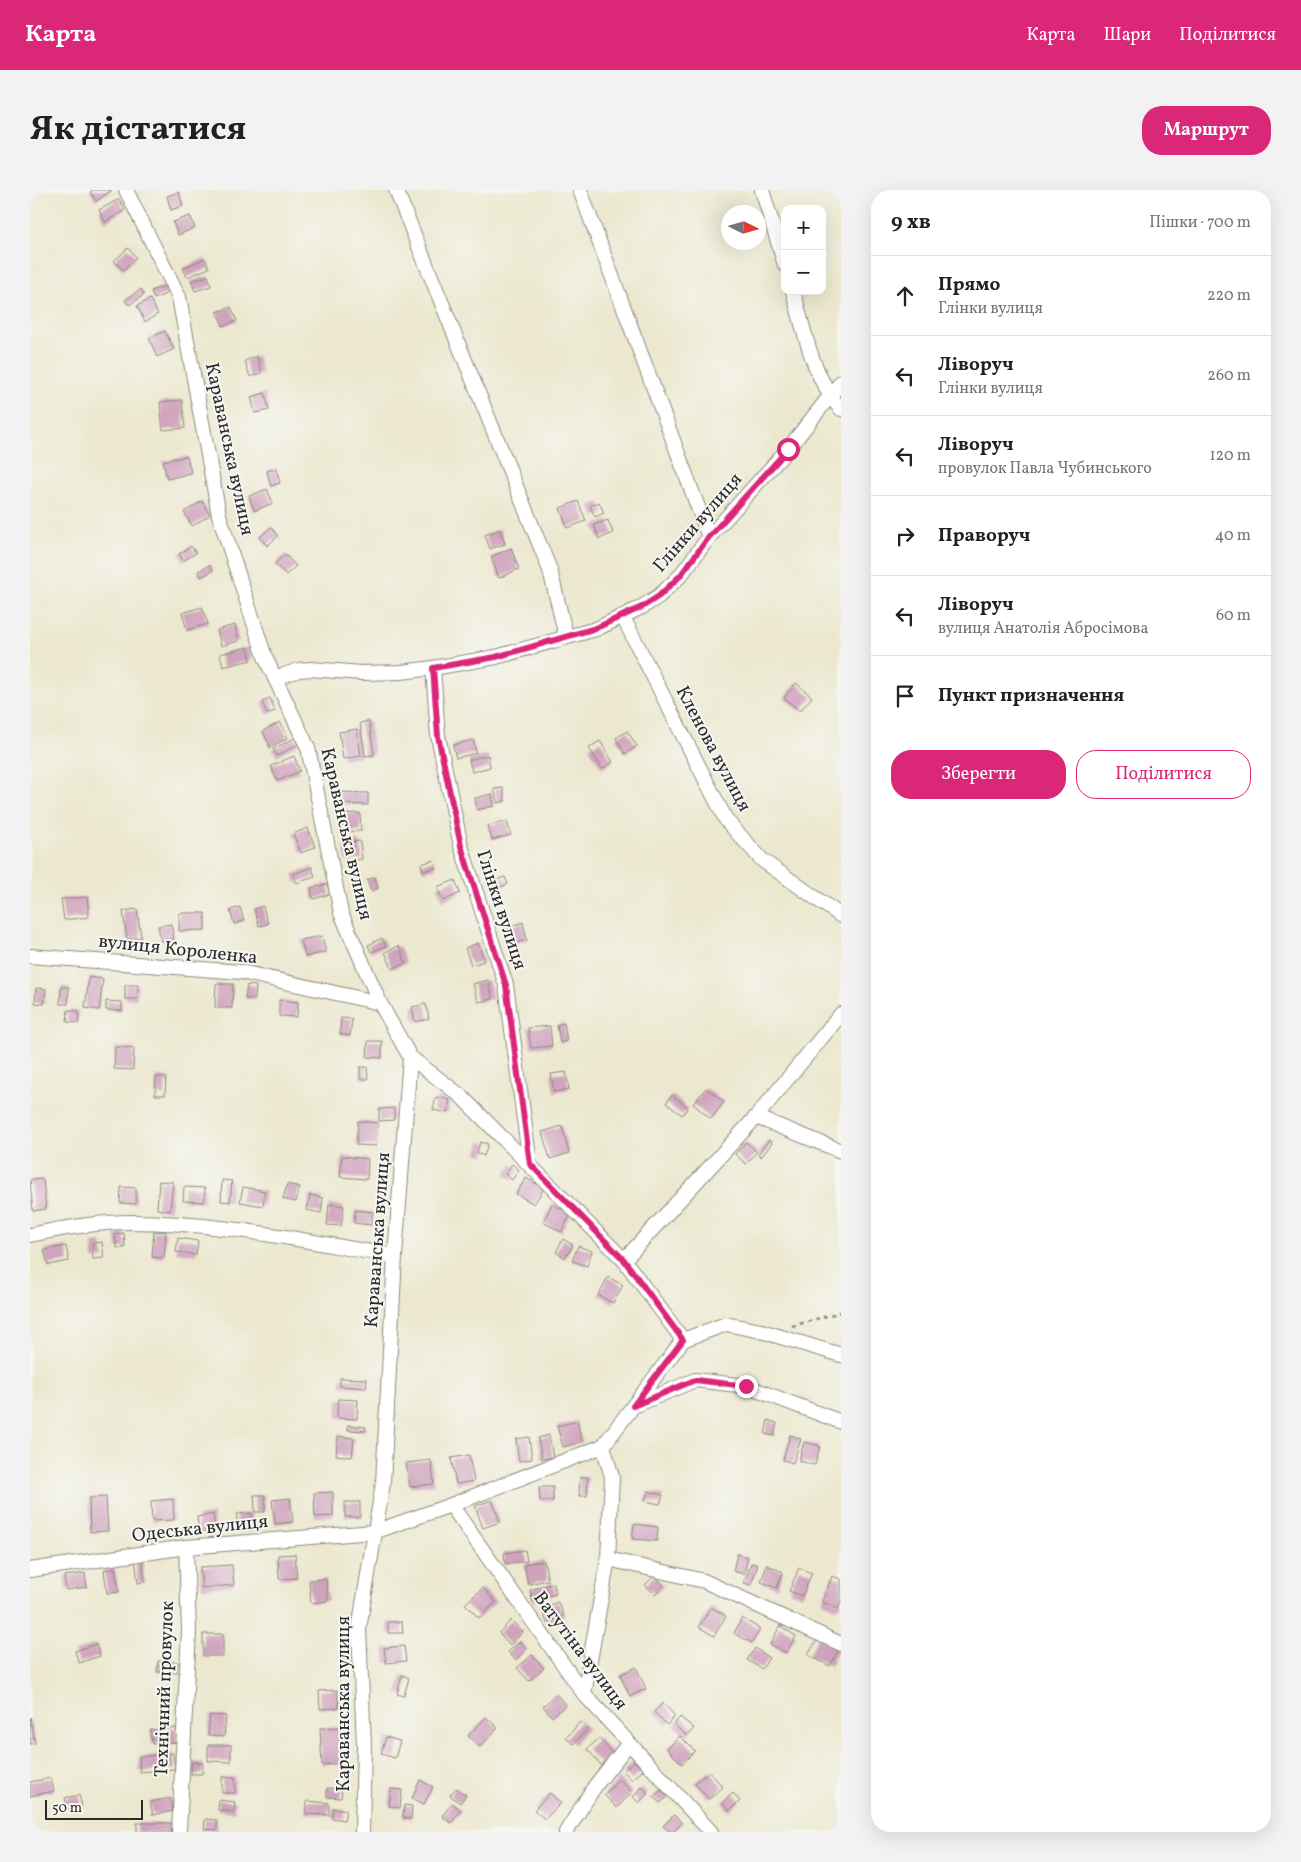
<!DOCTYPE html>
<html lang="uk">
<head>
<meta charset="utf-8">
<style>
	body { margin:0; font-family:Vollkorn,serif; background:#f2f2f2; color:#202124 }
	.controls { position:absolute; right:15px; top:15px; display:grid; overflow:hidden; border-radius:10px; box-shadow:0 5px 20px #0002 }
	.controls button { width:45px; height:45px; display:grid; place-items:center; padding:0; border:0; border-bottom:1px solid #e0e0e0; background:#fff; color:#202124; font:25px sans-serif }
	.compass { position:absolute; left:691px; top:15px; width:45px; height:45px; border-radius:50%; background:#fff; box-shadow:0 5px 20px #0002; rotate:95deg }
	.scale { position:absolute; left:15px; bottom:12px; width:98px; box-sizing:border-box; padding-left:5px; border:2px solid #2b2b2b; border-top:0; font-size:14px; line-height:18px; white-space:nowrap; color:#2b2b2b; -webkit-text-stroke:4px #f6f6f2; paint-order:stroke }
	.stop { position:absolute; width:15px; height:15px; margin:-11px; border:4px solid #db2777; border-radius:50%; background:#fff }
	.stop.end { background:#db2777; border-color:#fff; box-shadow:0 1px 5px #0008 }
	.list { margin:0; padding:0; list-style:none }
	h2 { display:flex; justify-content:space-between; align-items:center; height:65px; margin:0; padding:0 20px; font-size:21px }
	h2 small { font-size:16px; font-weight:400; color:#757577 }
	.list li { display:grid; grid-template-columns:32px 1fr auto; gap:15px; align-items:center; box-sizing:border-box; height:80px; padding:0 20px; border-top:1px solid #e0e0e0 }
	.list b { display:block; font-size:19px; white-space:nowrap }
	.list p { margin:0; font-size:16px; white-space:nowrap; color:#757577 }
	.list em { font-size:16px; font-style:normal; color:#757577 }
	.actions { display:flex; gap:10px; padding:15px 20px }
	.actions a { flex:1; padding:11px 0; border:1px solid #db2777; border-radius:20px; text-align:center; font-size:18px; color:#db2777 }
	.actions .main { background:#db2777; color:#fff }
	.icon { flex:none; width:28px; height:28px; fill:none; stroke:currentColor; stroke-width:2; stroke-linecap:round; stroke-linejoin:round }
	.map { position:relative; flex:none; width:811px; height:1642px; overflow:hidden; border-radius:20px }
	header { display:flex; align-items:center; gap:30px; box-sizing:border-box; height:70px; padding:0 25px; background:#db2777; color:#fff }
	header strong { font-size:24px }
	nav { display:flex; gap:28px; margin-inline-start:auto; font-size:18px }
	.intro { display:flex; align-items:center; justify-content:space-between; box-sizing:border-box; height:120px; padding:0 30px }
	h1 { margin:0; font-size:35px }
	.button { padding:12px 22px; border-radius:20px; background:#db2777; color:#fff; font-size:18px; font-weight:700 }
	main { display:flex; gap:30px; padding:0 30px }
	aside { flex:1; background:#fff; border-radius:20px; box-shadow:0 5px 20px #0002 }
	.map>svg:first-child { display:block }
	.building { fill:#d0a3bd }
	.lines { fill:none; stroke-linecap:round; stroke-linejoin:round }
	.minor-casing { stroke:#8c8a7d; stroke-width:16 }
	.path { stroke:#8c8a7d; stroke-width:2.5; stroke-dasharray:4 4; stroke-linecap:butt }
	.minor { stroke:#fff; stroke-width:14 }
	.route { stroke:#db2777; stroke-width:6 }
	.labels { text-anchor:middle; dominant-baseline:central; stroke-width:4; stroke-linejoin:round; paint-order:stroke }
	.street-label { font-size:19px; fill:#2b2b2b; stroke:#f6f6f2 }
</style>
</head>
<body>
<header>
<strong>Карта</strong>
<nav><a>Карта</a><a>Шари</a><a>Поділитися</a></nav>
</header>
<div class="intro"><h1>Як дістатися</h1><a class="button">Маршрут</a></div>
<main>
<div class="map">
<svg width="811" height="1642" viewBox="0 0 811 1642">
	<rect width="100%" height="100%" fill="#f6f6f2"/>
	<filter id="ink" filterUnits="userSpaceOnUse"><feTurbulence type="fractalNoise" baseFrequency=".02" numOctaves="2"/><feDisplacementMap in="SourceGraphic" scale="10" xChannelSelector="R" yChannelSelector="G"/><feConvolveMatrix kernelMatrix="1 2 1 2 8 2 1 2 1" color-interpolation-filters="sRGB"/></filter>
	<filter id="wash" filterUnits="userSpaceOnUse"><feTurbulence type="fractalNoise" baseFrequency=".0096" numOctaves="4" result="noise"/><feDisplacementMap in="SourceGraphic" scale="20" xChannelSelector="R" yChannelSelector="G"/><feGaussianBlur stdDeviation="1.12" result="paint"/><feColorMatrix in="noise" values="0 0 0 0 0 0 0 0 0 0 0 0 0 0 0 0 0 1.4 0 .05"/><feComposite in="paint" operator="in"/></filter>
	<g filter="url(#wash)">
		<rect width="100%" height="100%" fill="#ece8cf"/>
		<g id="blocks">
			<g class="building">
				<path d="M63,0H82L66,11L60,2Z"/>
				<path d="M149,2L153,16L141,20L137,6Z"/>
				<path d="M89,9L95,20L75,32L69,20Z"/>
				<path d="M160,26L165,38L148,45L143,32Z"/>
				<path d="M98,58L106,67L93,80L84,71Z"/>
				<path d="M175,68L179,78L157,87L153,78Z"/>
				<path d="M178,86L181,96L165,101L161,91Z"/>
				<path d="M134,96L138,103L124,109L121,101Z"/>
				<path d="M111,99L114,105L99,115L95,110Z"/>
				<path d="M120,109L128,124L115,132L107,116Z"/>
				<path d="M201,117L207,131L193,136L187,122Z"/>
				<path d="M135,141L144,159L127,167L119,148Z"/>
				<path d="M227,166L232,183L220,187L215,171Z"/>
				<path d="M235,203L239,220L225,223L221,207Z"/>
				<path d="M152,210L155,238L133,240L130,212Z"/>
				<path d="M157,266L161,283L137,289L133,271Z"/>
				<path d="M246,278L250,293L241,296L237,281Z"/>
				<path d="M237,299L243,313L224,321L219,306Z"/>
				<path d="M172,311L180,325L162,336L154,322Z"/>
				<path d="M548,311L556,331L537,338L530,318Z"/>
				<path d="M569,312L574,323L565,327L560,316Z"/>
				<path d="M578,330L583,343L569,349L564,335Z"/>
				<path d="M241,337L248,346L237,356L230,347Z"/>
				<path d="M470,339L475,354L460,359L455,345Z"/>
				<path d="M161,356L166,363L153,371L149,364Z"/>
				<path d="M481,358L489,379L469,388L461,367Z"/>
				<path d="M255,364L266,376L256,385L245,374Z"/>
				<path d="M180,375L183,381L171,387L168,381Z"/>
				<path d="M172,417L178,434L157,440L152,423Z"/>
				<path d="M205,435L209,451L191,456L187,440Z"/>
				<path d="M218,457L221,470L193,477L190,464Z"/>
				<path d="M766,493L782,507L770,521L754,508Z"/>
				<path d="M240,508L245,521L237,524L232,512Z"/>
				<path d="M339,531L344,565L335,566L330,533Z"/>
				<path d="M250,532L258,548L240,557L233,541Z"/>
				<path d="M327,539L331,566L313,569L309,542Z"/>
				<path d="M597,541L607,556L595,564L586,548Z"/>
				<path d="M265,548L268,554L247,566L243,559Z"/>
				<path d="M443,550L446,563L426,568L423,555Z"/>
				<path d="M570,551L583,572L572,579L559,558Z"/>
				<path d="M458,565L460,577L442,582L439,570Z"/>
				<path d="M264,566L270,581L247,591L241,576Z"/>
				<path d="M473,598L475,611L467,613L464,599Z"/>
				<path d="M309,602L338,603V615L309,614Z"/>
				<path d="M462,604L464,616L447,620L445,608Z"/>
				<path d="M330,623L331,641L312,642V624Z"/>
				<path d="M477,631L481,645L462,650L458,636Z"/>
				<path d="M278,638L285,657L271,663L263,644Z"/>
				<path d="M330,651L332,669L316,671L313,653Z"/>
				<path d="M404,670L406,678L393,681L391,674Z"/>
				<path d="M282,677L285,687L266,693L263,684Z"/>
				<path d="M345,687L348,698L341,701L337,690Z"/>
				<path d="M475,687L478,694L466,699L463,691Z"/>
				<path d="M425,690L430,703L413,711L407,697Z"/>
				<path d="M297,694L300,704L283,709L281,698Z"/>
				<path d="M57,707L59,727L34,730L31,709Z"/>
				<path d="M233,716L238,734L229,736L224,719Z"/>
				<path d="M210,717L214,731L204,734L200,720Z"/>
				<path d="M107,719L111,747L97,749L93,721Z"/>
				<path d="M149,723H175V740L149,741Z"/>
				<path d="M493,732L497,750L482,754L478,737Z"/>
				<path d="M141,734L144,749L131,751L128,736Z"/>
				<path d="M292,746L296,762L275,767L271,750Z"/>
				<path d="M352,748L356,756L341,762L338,755Z"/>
				<path d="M448,753L454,771L441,775L435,758Z"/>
				<path d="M369,756L376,773L362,779L355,762Z"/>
				<path d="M59,787L73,789L69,820L55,818Z"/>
				<path d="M458,790L463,809L448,812L443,794Z"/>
				<path d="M186,794H203L202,818H185Z"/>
				<path d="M95,795H108L107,809H95Z"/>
				<path d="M217,795L226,796L225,809H215Z"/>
				<path d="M31,797H39L38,814H30Z"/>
				<path d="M6,798L16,799L14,814L5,813Z"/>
				<path d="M249,810L268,812L267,827L249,826Z"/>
				<path d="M76,811L92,812V821L76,820Z"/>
				<path d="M396,814L399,829L385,832L382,817Z"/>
				<path d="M38,820L49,821L48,833L37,832Z"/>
				<path d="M311,828L322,829L320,846L310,844Z"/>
				<path d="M534,833L537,851L530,853L527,835Z"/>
				<path d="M520,836L522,856L501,858L498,838Z"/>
				<path d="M338,851H352V868L337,867Z"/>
				<path d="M85,857L104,858L103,880L84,879Z"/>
				<path d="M330,877H337L338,889H330Z"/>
				<path d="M536,882L539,899L524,902L521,884Z"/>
				<path d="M126,887H136L135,905H125Z"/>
				<path d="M676,898L694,912L681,929L663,914Z"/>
				<path d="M642,905L658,918L652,925L636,913Z"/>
				<path d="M406,907L420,910L418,923L403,920Z"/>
				<path d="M364,918V930L349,931V919Z"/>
				<path d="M328,931L348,933L346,956L326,955Z"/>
				<path d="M532,936L539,963L520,969L512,942Z"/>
				<path d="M739,950L742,953L731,967L728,964Z"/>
				<path d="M450,952L458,954L454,966L447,963Z"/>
				<path d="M716,952L727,962L716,974L705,964Z"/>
				<path d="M312,966L338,969L337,989L310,987Z"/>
				<path d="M482,974L489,980L482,990L475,984Z"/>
				<path d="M496,988L514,998L504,1014L486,1004Z"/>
				<path d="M13,989L16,1019L3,1021L0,990Z"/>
				<path d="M192,990L202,991L200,1012L191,1011Z"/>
				<path d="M129,991L143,992L140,1021L127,1019Z"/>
				<path d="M257,994L270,997L266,1012L253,1009Z"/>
				<path d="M91,997L106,998V1014L90,1013Z"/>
				<path d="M154,997L175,998L174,1012L153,1011Z"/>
				<path d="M213,997L235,1001L233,1016L210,1012Z"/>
				<path d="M280,1005L293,1008L291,1023L277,1020Z"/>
				<path d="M299,1014L314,1016L311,1036L297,1035Z"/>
				<path d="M522,1014L541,1024L531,1042L513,1032Z"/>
				<path d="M325,1020L343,1022L341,1035L324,1033Z"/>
				<path d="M124,1041L136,1042L134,1068L122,1067Z"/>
				<path d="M94,1043L95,1058H87L85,1044Z"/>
				<path d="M148,1048L168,1051L166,1065L146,1062Z"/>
				<path d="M533,1049L543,1055L535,1068L526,1062Z"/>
				<path d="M72,1052L74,1068L63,1069L62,1053Z"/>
				<path d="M36,1056L39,1071L18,1075L14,1060Z"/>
				<path d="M548,1056L562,1061L557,1076L542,1071Z"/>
				<path d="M578,1087L593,1095L583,1113L568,1105Z"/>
				<path d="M310,1188L337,1189L336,1198L310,1196Z"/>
				<path d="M308,1209L328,1210L327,1229L307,1228Z"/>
				<path d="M738,1230L747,1233L744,1246L735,1244Z"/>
				<path d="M547,1231L552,1252L533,1257L527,1236Z"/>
				<path d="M318,1235L336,1237L335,1241L318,1240Z"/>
				<path d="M519,1245L523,1267L512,1269L508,1248Z"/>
				<path d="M760,1245L771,1249L763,1273L753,1270Z"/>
				<path d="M308,1246L324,1248L322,1267L306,1265Z"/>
				<path d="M499,1247L502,1269L489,1271L486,1249Z"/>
				<path d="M774,1252L790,1256L785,1275L769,1271Z"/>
				<path d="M439,1265L444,1291L426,1294L421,1268Z"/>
				<path d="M401,1270L404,1294L380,1297L376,1273Z"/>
				<path d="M550,1287H558L557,1306H549Z"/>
				<path d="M509,1297H523V1311H510Z"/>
				<path d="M618,1301L633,1305L630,1314L615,1311Z"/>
				<path d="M303,1302V1326L285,1327L284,1303Z"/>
				<path d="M224,1305H235V1322H225Z"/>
				<path d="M76,1307L78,1341L60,1342L59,1308Z"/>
				<path d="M260,1308L263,1332L245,1334L242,1310Z"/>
				<path d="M143,1309L144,1330L122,1331L121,1311Z"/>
				<path d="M462,1310L470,1332L453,1338L445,1316Z"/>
				<rect x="315" y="1312" width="15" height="15"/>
				<path d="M222,1323L223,1340H207V1324Z"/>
				<path d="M183,1324L185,1339L169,1342L167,1327Z"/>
				<path d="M604,1334L628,1337L627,1351L602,1349Z"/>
				<path d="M495,1360L497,1371L475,1374L474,1363Z"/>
				<path d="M265,1364L267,1388L249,1389L248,1365Z"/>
				<path d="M707,1364L718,1367L714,1384L703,1381Z"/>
				<path d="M112,1368L115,1392L108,1393L105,1369Z"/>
				<path d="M514,1371L518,1390L498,1394L494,1374Z"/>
				<path d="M721,1373L728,1375L721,1395L714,1393Z"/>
				<path d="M202,1375L204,1395L172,1398L170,1377Z"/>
				<path d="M737,1375L753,1382L747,1398L731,1392Z"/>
				<path d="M85,1378L89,1402L77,1403L74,1380Z"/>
				<path d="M769,1378L782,1383L772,1406L759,1401Z"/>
				<path d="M55,1383L57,1397L36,1400L34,1386Z"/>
				<path d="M624,1386L634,1395L625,1404L615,1395Z"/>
				<path d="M802,1386L811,1389V1412L808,1419L792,1412Z"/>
				<path d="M296,1389L298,1411L281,1413L279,1390Z"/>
				<path d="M523,1393L526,1404L503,1411L500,1400Z"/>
				<path d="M453,1398L466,1412L449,1428L435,1414Z"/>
				<path d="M528,1412L534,1426L517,1433L512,1419Z"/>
				<path d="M681,1417L696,1426L684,1446L669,1437Z"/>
				<path d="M712,1428L730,1439L722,1453L704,1443Z"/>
				<path d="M481,1430L493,1442L480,1455L469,1443Z"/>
				<path d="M358,1432H372L373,1443H358Z"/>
				<path d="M750,1436L766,1446L756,1463L740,1454Z"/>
				<rect x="173" y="1444" width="20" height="22"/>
				<path d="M788,1448L809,1459L800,1476L778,1465Z"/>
				<path d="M490,1451L497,1459L485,1470L478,1462Z"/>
				<path d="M66,1454L70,1466L49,1473L45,1461Z"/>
				<path d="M374,1456L376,1471L356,1473L354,1458Z"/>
				<path d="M725,1458L739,1468L732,1479L717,1470Z"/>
				<path d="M502,1465L514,1478L499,1491L487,1478Z"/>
				<path d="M128,1471L148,1472L147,1483L127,1482Z"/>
				<path d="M606,1477L616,1499L600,1506L590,1485Z"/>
				<path d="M372,1485L379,1488L374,1506L367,1504Z"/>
				<path d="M307,1500L309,1518L290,1519L289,1501Z"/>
				<path d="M526,1504L536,1515L522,1527L513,1516Z"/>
				<path d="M633,1513L645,1526L637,1535L624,1522Z"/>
				<path d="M180,1525L196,1526L194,1547L178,1545Z"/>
				<path d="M0,1527L5,1553L0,1554Z"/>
				<path d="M456,1527L468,1538L450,1557L438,1546Z"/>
				<path d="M650,1527L664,1538L657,1546L644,1535Z"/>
				<path d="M550,1532L558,1538L544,1554L536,1548Z"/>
				<path d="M310,1537L312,1573L292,1575L290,1538Z"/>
				<path d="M146,1538L147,1552L122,1554L120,1540Z"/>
				<path d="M650,1546L665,1561L652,1574L637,1559Z"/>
				<path d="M356,1547L370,1551L365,1568L351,1564Z"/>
				<path d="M569,1548L584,1565L572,1576L557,1559Z"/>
				<path d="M178,1555H201V1572L178,1571Z"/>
				<path d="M143,1563L145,1579L110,1582L109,1567Z"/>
				<path d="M604,1571L613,1580L602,1590L593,1581Z"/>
				<path d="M162,1572L173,1573L172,1584H161Z"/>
				<path d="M679,1581L693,1597L679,1609L665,1593Z"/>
				<rect x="192" y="1587" width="13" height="16"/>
				<path d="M21,1588L24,1601L0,1606V1592Z"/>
				<path d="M589,1589L602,1602L587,1618L574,1605Z"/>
				<path d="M390,1590L403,1597L394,1614L382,1608Z"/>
				<path d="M612,1597L618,1603L609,1613L603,1607Z"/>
				<path d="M297,1598L312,1599L311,1608L297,1607Z"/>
				<path d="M426,1598L436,1605L430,1613L420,1605Z"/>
				<path d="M361,1599L372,1600L370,1618L359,1616Z"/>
				<path d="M631,1600L637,1607L630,1613L623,1607Z"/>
				<path d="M520,1603L531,1613L515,1629L504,1620Z"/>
				<path d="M703,1603L710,1611L699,1621L692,1613Z"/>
				<path d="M49,1605L52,1616L38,1620L35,1608Z"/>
				<path d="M140,1608L143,1621L123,1625L120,1612Z"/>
				<path d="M189,1610L205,1612L204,1622L188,1620Z"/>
				<path d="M277,1611L299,1613V1625L276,1624Z"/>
				<path d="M422,1613L431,1620L421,1633L412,1626Z"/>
				<path d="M374,1615L382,1616L381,1629L373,1628Z"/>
				<path d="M303,1618L316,1620L314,1630L302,1628Z"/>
				<path d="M644,1625L652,1633L643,1642H640L633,1636Z"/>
				<path d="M175,1629L187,1630V1640L174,1639Z"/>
				<rect x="107" y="1633" width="35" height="9"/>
			</g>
		</g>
	</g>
	<g filter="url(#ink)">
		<use href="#blocks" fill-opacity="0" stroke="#8c8a7d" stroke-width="1"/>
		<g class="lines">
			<g class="minor-casing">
				<g id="minor">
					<path d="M96,0L149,107L189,325L235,467L278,558L311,723L350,813L380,867L365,1066L353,1293L329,1439L334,1555L332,1642"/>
					<path d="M366,0L520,380L536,446"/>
					<path d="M550,0L679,347"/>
					<path d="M732,0L755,75"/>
					<path d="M763,101C775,142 782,187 811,219"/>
					<path d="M593,427L696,630L732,670L811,726"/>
					<path d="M403,478L408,546L431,656L476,795L500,974"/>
					<path d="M245,488L269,480L281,479L332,483L371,482L403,478L466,467L566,439L612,417L629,406L650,386L679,347L758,259L811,192"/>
					<path d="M0,766L211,782L350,813"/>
					<path d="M380,867L431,906L594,1070L653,1150"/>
					<path d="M726,927L811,961"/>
					<path d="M0,1045C33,1038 68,1032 101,1032C190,1032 278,1052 365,1066"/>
					<path d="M594,1070L726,927L811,824"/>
					<path d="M604,1216L665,1190L716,1196L811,1232"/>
					<path d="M573,1256L653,1150L696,1134L731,1141L811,1165"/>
					<path d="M421,1315L554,1504L681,1642"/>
					<path d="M578,1369L674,1391L811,1454"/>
					<path d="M0,1380L156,1357L344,1342L421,1315L573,1256"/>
					<path d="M554,1504L578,1369L582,1287L573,1256"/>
					<path d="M149,1642L159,1440L156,1357"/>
					<path d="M536,1642L565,1596L599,1553"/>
				</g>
			</g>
			<path class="path" d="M762,1136L811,1122"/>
			<use href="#minor" class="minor"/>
		</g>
	</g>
	<g class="lines" filter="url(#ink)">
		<path class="route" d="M716,1196L665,1190L603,1216L653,1150L594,1070L500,974L476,795L431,656L408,546L403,478L466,467L566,438L612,417L629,406L650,386L679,347L758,259"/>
	</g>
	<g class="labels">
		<g class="street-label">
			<text transform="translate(199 259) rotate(78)">Караванська вулиця</text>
			<text transform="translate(668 333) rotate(-49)">Глінки вулиця</text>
			<text transform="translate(683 559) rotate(62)">Кленова вулиця</text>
			<text transform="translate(316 644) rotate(77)">Караванська вулиця</text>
			<text transform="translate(471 720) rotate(72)">Глінки вулиця</text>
			<text transform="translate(148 760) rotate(6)">вулиця Короленка</text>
			<text transform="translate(348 1050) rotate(-86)">Караванська вулиця</text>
			<text transform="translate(170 1339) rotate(-6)">Одеська вулиця</text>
			<text transform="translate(550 1461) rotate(53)">Ватутіна вулиця</text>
			<text transform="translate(135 1499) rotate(-88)">Технічний провулок</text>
			<text transform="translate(314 1514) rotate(-90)">Караванська вулиця</text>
		</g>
	</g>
</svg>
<div class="controls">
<button>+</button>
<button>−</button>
</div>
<svg class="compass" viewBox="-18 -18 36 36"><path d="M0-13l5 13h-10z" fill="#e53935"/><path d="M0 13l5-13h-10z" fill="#757577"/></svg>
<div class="scale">50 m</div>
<div class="stop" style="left:758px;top:259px"></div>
<div class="stop end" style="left:716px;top:1196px"></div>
</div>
<aside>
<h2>9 хв<small>Пішки · 700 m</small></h2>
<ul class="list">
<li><svg class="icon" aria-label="ahead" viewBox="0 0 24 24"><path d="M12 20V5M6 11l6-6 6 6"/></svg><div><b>Прямо</b><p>Глінки вулиця</p></div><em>220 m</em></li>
<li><svg class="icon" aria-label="left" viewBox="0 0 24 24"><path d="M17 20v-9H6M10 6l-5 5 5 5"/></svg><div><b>Ліворуч</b><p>Глінки вулиця</p></div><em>260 m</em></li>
<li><svg class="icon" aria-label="left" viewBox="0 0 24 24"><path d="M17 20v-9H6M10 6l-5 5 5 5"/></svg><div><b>Ліворуч</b><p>провулок Павла Чубинського</p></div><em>120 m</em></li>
<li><svg class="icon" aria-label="right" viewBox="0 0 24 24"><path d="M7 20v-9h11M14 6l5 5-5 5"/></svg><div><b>Праворуч</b></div><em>40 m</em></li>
<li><svg class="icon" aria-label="left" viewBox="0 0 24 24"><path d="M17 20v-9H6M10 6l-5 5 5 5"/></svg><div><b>Ліворуч</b><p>вулиця Анатолія Абросімова</p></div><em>60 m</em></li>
<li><svg class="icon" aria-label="arrive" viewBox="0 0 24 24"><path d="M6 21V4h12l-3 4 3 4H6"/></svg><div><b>Пункт призначення</b></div></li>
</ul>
<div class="actions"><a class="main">Зберегти</a><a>Поділитися</a></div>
</aside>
</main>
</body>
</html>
